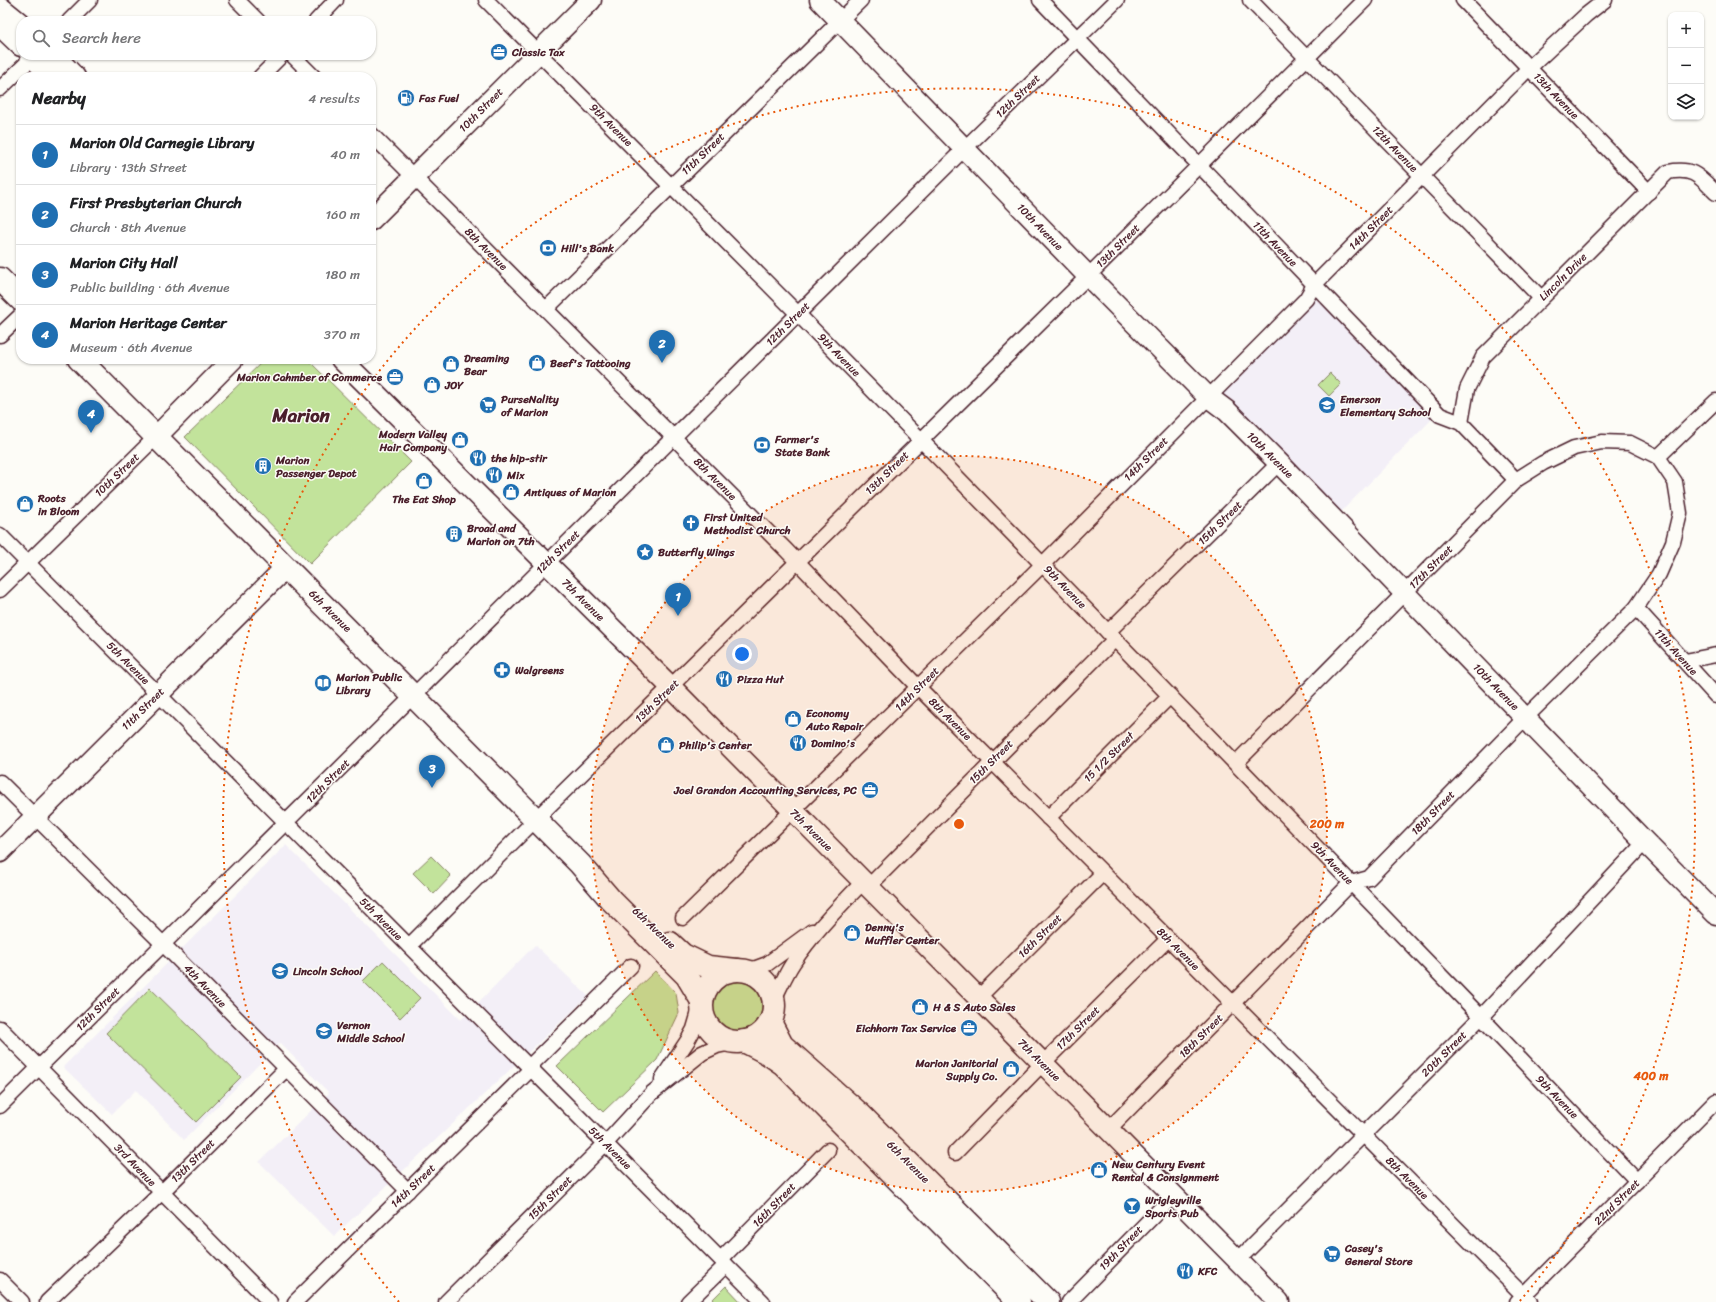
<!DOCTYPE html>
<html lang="en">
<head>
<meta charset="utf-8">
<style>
	body { margin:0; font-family:Sriracha,sans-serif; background:#f2f2f2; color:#202124 }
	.controls { position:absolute; right:12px; top:12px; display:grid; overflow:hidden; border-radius:8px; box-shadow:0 1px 3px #0004 }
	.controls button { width:36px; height:36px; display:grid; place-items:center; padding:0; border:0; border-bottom:1px solid #e0e0e0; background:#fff; color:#202124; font:20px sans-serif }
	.you { position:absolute; left:742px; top:654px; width:14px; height:14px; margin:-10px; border:3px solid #fff; border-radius:50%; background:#1a73e8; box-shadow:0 0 0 6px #1a73e833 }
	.badge { display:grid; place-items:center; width:26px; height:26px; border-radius:50%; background:#1f6fb2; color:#fff; font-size:13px; font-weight:700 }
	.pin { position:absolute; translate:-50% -33px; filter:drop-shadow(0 1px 2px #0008) }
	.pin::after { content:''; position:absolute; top:21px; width:14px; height:12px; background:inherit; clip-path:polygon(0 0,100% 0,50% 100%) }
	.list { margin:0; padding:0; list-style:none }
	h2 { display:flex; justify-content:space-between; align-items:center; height:52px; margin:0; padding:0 16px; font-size:17px }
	h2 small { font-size:13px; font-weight:400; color:#757577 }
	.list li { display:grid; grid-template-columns:26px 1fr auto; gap:12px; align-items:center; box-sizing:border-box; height:60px; padding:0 16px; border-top:1px solid #e0e0e0 }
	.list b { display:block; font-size:15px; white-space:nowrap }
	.list p { margin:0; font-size:13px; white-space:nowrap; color:#757577 }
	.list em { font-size:13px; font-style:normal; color:#757577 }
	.icon { flex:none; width:22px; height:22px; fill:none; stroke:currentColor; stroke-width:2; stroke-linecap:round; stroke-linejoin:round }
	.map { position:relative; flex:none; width:1716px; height:1302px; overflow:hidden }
	.search { position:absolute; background:#fff; box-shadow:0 1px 3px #0004; left:16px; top:16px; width:360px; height:44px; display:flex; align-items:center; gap:10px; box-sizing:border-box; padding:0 14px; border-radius:16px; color:#757577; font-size:15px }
	.panel { position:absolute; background:#fff; box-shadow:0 1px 3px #0004; left:16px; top:72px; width:360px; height:292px; border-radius:16px }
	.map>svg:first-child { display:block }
	.built { fill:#f3eff7 }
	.green { fill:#c2e39b; stroke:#868163 }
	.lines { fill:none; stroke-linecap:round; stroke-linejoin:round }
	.street-casing { stroke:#4a1f2b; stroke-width:17 }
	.secondary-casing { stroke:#4a1f2b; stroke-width:23 }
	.primary-casing { stroke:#4a1f2b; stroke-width:25 }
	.street { stroke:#fdfcf7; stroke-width:14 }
	.secondary { stroke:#fdfcf7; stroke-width:20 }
	.primary { stroke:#fdfcf7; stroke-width:22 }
	.ring { fill:none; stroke:#e8590c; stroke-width:2; stroke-dasharray:2 4 }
	.labels { text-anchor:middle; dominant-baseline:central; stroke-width:3; stroke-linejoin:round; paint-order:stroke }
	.poi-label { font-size:11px; font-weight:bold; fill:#4a1f2b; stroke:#fdfcf7; text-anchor:start }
	.street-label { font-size:11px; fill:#4a1f2b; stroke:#fdfcf7 }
	.town-label { font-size:19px; font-weight:bold; fill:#4a1f2b; stroke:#fdfcf7 }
	.centre { fill:#e8590c; stroke:#fdfcf7; stroke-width:2 }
	.ring-label { font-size:12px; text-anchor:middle; font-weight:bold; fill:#e8590c; stroke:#fdfcf7; stroke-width:3; stroke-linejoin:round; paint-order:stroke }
</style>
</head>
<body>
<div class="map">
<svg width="1716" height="1302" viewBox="0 0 1716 1302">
	<rect width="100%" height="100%" fill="#fdfcf7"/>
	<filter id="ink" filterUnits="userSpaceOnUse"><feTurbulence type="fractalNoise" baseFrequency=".025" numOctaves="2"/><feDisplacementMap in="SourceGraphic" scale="8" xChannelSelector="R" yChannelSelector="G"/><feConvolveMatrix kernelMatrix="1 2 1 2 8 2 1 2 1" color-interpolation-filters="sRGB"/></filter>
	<g filter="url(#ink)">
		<g class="built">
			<path d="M1317,297L1433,418L1339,514L1220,393Z"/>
			<path d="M286,845L461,1020L535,945L588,996L334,1236L259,1162L329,1093L280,1043L184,1140L136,1090L112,1114L63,1067Z"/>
		</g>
		<g class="green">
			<path d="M265,359H307L411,462L310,564L185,437Z"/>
			<path d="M1330,373L1341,384L1329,396L1318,385Z"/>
			<path d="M431,856L451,876L434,894L413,873Z"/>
			<path d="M383,961L420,998L400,1018L363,981Z"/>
			<path d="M655,971L676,993L679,1013L657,1060L603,1112L557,1066Z"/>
			<circle cx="737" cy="1006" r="25"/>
			<path d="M150,988L241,1077L196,1122L106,1033Z"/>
			<path d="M726,1286L741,1302H710Z"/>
		</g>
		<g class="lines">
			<g class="street-casing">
				<g id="street">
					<path d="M237,0L258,21"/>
					<path d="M486,0L798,314L1042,564L1481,1017L1637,1181"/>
					<path d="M1040,0L1440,415L1461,423L1516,480"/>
					<path d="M1250,0L1541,298"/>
					<path d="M1463,0L1649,192"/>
					<path d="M69,21L90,0"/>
					<path d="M316,21L336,0"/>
					<path d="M292,55L314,77"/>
					<path d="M260,77L282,55"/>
					<path d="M0,89L35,55"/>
					<path d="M371,134L786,550L918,687L1530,1302"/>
					<path d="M546,309L861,0"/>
					<path d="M0,335L21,315"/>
					<path d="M1461,423L1467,389L1483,357L1668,172C1693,167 1699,176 1716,193"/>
					<path d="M1658,457L1716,401"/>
					<path d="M0,535L763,1302"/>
					<path d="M0,590L156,437"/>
					<path d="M1636,608L1716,696"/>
					<path d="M1108,632L1279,463"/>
					<path d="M1685,661L1716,655"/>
					<path d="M0,782L163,944L408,1191"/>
					<path d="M1048,818L1170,696"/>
					<path d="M868,887L1115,639"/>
					<path d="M683,918L1033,574L1306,299L1314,285L1529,68L1586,15L1605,0"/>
					<path d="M409,946L550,805L1083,281L1365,0"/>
					<path d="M748,971L767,964L812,931"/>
					<path d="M978,998L1103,873"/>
					<path d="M773,1001C780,988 785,975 793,963C813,933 839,907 863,882"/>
					<path d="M0,1028L270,1302"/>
					<path d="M529,1067L631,966"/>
					<path d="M662,1079L688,1040L694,1029L701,1005"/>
					<path d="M0,1106L965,148L1117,0"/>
					<path d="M1109,1129L1351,883L1369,878L1526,717L1636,608L1659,574L1673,542L1680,513L1675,482L1658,457L1630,443L1602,442L1574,448L1543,463L1516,480L1236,763"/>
					<path d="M955,1153L1043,1063L1168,939"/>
					<path d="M721,1259L828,1150"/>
					<path d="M1238,1260L1481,1017L1645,842"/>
					<path d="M0,1280L22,1302"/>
					<path d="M47,1302L162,1192L286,1069"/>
					<path d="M295,1302L531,1069"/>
					<path d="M446,1302L606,1143L652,1093L702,1053L717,1046L737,1042"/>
					<path d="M688,1302L726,1265"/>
					<path d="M1069,1302L1174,1195"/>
					<path d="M1517,1302L1716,1101"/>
				</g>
			</g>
			<g class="secondary-casing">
				<g id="secondary">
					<path d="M820,0L1088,276L1207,396L1227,411L1279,463L1645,842L1716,914"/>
					<path d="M0,7L21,24"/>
					<path d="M0,26L21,46"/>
					<path d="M30,55L52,77"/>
					<path d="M54,55L75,77"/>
					<path d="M371,220L591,0"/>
					<path d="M341,359L671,687L1279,1302"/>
					<path d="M156,437L233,359"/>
					<path d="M0,852L286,567"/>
				</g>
			</g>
			<g class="primary-casing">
				<g id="primary">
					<path d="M0,279L21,300"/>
					<path d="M79,359L580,864L611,900L687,976L702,1001"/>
					<path d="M670,943L683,955L708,967L736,970"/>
					<circle cx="738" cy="1006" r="36"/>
					<path d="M770,1022L782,1045L861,1115L1048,1302"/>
					<path d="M744,1041L767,1053L783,1064L1019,1302"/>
				</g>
			</g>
			<use href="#street" class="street"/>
			<use href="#secondary" class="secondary"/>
			<use href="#primary" class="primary"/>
		</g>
	</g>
	<circle cx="959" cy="824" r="368" fill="#e8590c" fill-opacity=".12"/>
	<g class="ring">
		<circle cx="959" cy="824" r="368"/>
		<path d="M399 1302A736 736 0 1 1 1519 1302"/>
	</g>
	<defs>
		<g id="office-disc" transform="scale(0.9)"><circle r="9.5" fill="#1f6fb2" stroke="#fdfcf7"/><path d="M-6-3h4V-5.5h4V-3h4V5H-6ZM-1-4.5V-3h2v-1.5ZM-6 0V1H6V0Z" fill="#fff"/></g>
		<g id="fuel-disc" transform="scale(0.9)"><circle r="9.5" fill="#1f6fb2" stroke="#fdfcf7"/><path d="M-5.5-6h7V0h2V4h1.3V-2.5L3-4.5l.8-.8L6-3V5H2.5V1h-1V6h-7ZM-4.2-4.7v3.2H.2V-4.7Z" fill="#fff"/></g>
		<g id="bank-disc" transform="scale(0.9)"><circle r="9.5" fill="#1f6fb2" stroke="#fdfcf7"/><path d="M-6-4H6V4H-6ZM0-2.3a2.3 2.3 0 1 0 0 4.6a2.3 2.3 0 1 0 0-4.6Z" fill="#fff"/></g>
		<g id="shop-disc" transform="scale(0.9)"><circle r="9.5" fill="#1f6fb2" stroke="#fdfcf7"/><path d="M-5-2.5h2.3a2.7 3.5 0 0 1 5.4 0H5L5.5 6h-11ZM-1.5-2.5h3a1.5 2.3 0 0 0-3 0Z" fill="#fff"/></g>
		<g id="supermarket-disc" transform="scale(0.9)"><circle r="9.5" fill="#1f6fb2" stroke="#fdfcf7"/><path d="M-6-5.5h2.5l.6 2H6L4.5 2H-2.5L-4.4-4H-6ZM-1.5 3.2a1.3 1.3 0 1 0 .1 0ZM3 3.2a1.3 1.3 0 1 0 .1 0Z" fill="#fff"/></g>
		<g id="school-disc" transform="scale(0.9)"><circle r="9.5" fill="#1f6fb2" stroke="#fdfcf7"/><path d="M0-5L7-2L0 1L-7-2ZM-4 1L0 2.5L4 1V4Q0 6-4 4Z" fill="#fff"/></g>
		<g id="restaurant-disc" transform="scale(0.9)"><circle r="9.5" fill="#1f6fb2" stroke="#fdfcf7"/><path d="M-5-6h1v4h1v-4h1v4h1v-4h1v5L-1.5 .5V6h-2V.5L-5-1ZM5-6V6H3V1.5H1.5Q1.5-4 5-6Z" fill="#fff"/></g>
		<g id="building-disc" transform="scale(0.9)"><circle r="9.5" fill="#1f6fb2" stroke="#fdfcf7"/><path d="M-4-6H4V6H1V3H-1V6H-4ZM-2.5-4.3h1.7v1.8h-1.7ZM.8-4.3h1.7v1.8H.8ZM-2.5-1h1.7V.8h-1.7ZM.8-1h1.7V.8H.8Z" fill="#fff"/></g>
		<g id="church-disc" transform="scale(0.9)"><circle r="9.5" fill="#1f6fb2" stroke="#fdfcf7"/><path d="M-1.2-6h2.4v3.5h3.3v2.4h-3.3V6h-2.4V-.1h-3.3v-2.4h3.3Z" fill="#fff"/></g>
		<g id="sight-disc" transform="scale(0.9)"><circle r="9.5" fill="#1f6fb2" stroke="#fdfcf7"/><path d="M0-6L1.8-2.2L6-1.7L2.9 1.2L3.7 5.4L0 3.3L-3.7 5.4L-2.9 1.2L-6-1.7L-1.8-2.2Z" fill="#fff"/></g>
		<g id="pharmacy-disc" transform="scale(0.9)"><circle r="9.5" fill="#1f6fb2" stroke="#fdfcf7"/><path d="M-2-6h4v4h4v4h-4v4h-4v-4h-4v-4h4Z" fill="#fff"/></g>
		<g id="library-disc" transform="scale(0.9)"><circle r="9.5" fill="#1f6fb2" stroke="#fdfcf7"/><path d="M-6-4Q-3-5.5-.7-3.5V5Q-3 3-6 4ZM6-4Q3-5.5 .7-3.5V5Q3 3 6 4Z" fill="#fff"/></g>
		<g id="bar-disc" transform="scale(0.9)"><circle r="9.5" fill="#1f6fb2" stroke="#fdfcf7"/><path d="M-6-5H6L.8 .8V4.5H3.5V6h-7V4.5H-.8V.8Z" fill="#fff"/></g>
	</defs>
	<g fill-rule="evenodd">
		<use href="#office-disc" x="499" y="52"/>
		<use href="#fuel-disc" x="406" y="98"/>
		<use href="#bank-disc" x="548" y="248"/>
		<use href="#shop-disc" x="537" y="363"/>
		<use href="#shop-disc" x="451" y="364"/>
		<use href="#office-disc" x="395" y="377"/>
		<use href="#shop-disc" x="432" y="385"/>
		<use href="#supermarket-disc" x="488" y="405"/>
		<use href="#school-disc" x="1327" y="405"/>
		<use href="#shop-disc" x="460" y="440"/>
		<use href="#bank-disc" x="762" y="445"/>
		<use href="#restaurant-disc" x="478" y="458"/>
		<use href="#building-disc" x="263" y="466"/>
		<use href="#restaurant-disc" x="494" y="475"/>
		<use href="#shop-disc" x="424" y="481"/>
		<use href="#shop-disc" x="511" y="492"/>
		<use href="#shop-disc" x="25" y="504"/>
		<use href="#church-disc" x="691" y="523"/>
		<use href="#building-disc" x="454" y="534"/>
		<use href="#sight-disc" x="645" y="552"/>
		<use href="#pharmacy-disc" x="502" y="670"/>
		<use href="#restaurant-disc" x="724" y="679"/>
		<use href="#library-disc" x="323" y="683"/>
		<use href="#shop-disc" x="793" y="719"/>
		<use href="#restaurant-disc" x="798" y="743"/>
		<use href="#shop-disc" x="666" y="745"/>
		<use href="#office-disc" x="870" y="790"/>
		<use href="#shop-disc" x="852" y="933"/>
		<use href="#school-disc" x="280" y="971"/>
		<use href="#shop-disc" x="920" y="1007"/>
		<use href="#office-disc" x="969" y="1028"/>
		<use href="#school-disc" x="324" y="1031"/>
		<use href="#shop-disc" x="1011" y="1069"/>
		<use href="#shop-disc" x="1099" y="1170"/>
		<use href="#bar-disc" x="1132" y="1206"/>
		<use href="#supermarket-disc" x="1332" y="1254"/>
		<use href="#restaurant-disc" x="1185" y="1271"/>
	</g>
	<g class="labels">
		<g class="poi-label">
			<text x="512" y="52">Classic Tax</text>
			<text x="419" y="98">Fas Fuel</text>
			<text x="561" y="248">Hill's Bank</text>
			<text x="464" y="358">Dreaming<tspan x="464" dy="13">Bear</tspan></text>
			<text x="550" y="363">Beef's Tattooing</text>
			<text x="382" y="377" text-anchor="end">Marion Cahmber of Commerce</text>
			<text x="445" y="385">JOY</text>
			<text x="501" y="399">PurseNality<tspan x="501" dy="13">of Marion</tspan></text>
			<text x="1340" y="399">Emerson<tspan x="1340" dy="13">Elementary School</tspan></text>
			<text x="447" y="434" text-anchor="end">Modern Valley<tspan x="447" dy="13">Hair Company</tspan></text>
			<text x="775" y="439">Farmer's<tspan x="775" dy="13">State Bank</tspan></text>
			<text x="491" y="458">the hip-stir</text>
			<text x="276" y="460">Marion<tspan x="276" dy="13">Passenger Depot</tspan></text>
			<text x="507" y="475">Mix</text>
			<text x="524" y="492">Antiques of Marion</text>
			<text x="38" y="498">Roots<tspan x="38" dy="13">in Bloom</tspan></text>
			<text x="424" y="499" text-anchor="middle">The Eat Shop</text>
			<text x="704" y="517">First United<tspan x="704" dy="13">Methodist Church</tspan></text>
			<text x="467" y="528">Broad and<tspan x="467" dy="13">Marion on 7th</tspan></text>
			<text x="658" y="552">Butterfly Wings</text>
			<text x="515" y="670">Walgreens</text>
			<text x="336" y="677">Marion Public<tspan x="336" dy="13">Library</tspan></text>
			<text x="737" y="679">Pizza Hut</text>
			<text x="806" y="713">Economy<tspan x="806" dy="13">Auto Repair</tspan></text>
			<text x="811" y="743">Domino's</text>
			<text x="679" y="745">Philip's Center</text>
			<text x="857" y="790" text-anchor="end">Joel Grandon Accounting Services, PC</text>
			<text x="865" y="927">Denny's<tspan x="865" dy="13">Muffler Center</tspan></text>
			<text x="293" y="971">Lincoln School</text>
			<text x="933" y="1007">H &amp; S Auto Sales</text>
			<text x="337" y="1025">Vernon<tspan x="337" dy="13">Middle School</tspan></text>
			<text x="956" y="1028" text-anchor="end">Eichhorn Tax Service</text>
			<text x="998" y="1063" text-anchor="end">Marion Janitorial<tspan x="998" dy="13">Supply Co.</tspan></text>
			<text x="1112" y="1164">New Century Event<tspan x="1112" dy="13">Rental &amp; Consignment</tspan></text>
			<text x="1145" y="1200">Wrigleyville<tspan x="1145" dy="13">Sports Pub</tspan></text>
			<text x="1345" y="1248">Casey's<tspan x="1345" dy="13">General Store</tspan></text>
			<text x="1198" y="1271">KFC</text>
		</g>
		<g class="street-label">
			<text transform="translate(1018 96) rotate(-44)">12th Street</text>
			<text transform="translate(1556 96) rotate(46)">13th Avenue</text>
			<text transform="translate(481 110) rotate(-45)">10th Street</text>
			<text transform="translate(611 125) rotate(45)">9th Avenue</text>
			<text transform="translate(1395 149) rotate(46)">12th Avenue</text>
			<text transform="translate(703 154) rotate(-44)">11th Street</text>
			<text transform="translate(1040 227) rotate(46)">10th Avenue</text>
			<text transform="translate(1371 228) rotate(-45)">14th Street</text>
			<text transform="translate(1275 244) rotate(46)">11th Avenue</text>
			<text transform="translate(1118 246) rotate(-45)">13th Street</text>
			<text transform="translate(486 249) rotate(45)">8th Avenue</text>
			<text transform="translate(1563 277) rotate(-45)">Lincoln Drive</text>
			<text transform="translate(788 324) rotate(-45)">12th Street</text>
			<text transform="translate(839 355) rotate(46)">9th Avenue</text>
			<text transform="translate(1270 455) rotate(45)">10th Avenue</text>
			<text transform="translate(1146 459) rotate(-45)">14th Street</text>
			<text transform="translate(887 473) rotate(-45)">13th Street</text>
			<text transform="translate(117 475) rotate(-44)">10th Street</text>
			<text transform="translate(715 479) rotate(45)">8th Avenue</text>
			<text transform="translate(1220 523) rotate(-45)">15th Street</text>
			<text transform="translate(558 552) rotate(-45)">12th Street</text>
			<text transform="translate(1431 567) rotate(-45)">17th Street</text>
			<text transform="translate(1065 587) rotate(46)">9th Avenue</text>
			<text transform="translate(583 600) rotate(45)">7th Avenue</text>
			<text transform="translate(330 611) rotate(45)">6th Avenue</text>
			<text transform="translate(1676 652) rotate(48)">11th Avenue</text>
			<text transform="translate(128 663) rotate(45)">5th Avenue</text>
			<text transform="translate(1496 687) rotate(46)">10th Avenue</text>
			<text transform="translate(917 689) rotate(-45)">14th Street</text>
			<text transform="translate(657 701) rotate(-44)">13th Street</text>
			<text transform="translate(143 709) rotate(-45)">11th Street</text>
			<text transform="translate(950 719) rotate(45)">8th Avenue</text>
			<text transform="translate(1109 757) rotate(-45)">15 1/2 Street</text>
			<text transform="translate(991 762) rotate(-45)">15th Street</text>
			<text transform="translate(328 781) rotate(-45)">12th Street</text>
			<text transform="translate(1433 813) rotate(-46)">18th Street</text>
			<text transform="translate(811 830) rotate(45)">7th Avenue</text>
			<text transform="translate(1332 863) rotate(46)">9th Avenue</text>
			<text transform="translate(381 919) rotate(45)">5th Avenue</text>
			<text transform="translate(654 928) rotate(44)">6th Avenue</text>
			<text transform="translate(1040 936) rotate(-45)">16th Street</text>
			<text transform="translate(1178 949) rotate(45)">8th Avenue</text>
			<text transform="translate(205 986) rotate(46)">4th Avenue</text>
			<text transform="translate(98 1009) rotate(-45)">12th Street</text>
			<text transform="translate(1078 1028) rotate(-45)">17th Street</text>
			<text transform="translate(1201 1036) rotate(-45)">18th Street</text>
			<text transform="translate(1444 1054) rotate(-45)">20th Street</text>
			<text transform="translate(1039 1060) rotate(45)">7th Avenue</text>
			<text transform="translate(1557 1097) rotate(46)">9th Avenue</text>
			<text transform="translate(610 1148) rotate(45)">5th Avenue</text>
			<text transform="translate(193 1161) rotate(-45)">13th Street</text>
			<text transform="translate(908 1162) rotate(45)">6th Avenue</text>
			<text transform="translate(135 1165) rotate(46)">3rd Avenue</text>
			<text transform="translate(1407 1178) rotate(45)">8th Avenue</text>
			<text transform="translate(413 1186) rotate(-44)">14th Street</text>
			<text transform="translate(550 1198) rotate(-45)">15th Street</text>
			<text transform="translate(1617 1202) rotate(-45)">22nd Street</text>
			<text transform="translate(774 1205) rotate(-46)">16th Street</text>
			<text transform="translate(1121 1248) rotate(-46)">19th Street</text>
		</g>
		<g class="town-label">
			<text x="301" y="415">Marion</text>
		</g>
	</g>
	<circle cx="959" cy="824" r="6" class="centre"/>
	<g class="ring-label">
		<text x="1327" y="828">200 m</text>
		<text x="1651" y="1080">400 m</text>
	</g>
</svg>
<div class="controls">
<button>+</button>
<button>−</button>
<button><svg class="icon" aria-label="layers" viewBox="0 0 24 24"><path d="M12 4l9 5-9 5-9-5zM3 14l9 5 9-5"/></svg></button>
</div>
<div class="you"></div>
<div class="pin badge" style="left:678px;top:616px">1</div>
<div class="pin badge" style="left:662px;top:363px">2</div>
<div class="pin badge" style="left:432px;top:788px">3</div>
<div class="pin badge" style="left:91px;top:433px">4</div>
<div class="search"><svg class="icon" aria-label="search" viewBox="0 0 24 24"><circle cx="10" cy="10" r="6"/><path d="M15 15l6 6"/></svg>Search here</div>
<section class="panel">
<h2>Nearby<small>4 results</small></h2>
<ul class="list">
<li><span class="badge">1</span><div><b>Marion Old Carnegie Library</b><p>Library · 13th Street</p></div><em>40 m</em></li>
<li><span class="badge">2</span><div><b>First Presbyterian Church</b><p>Church · 8th Avenue</p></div><em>160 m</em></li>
<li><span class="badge">3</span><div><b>Marion City Hall</b><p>Public building · 6th Avenue</p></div><em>180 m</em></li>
<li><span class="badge">4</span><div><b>Marion Heritage Center</b><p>Museum · 6th Avenue</p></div><em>370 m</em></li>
</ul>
</section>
</div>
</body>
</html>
